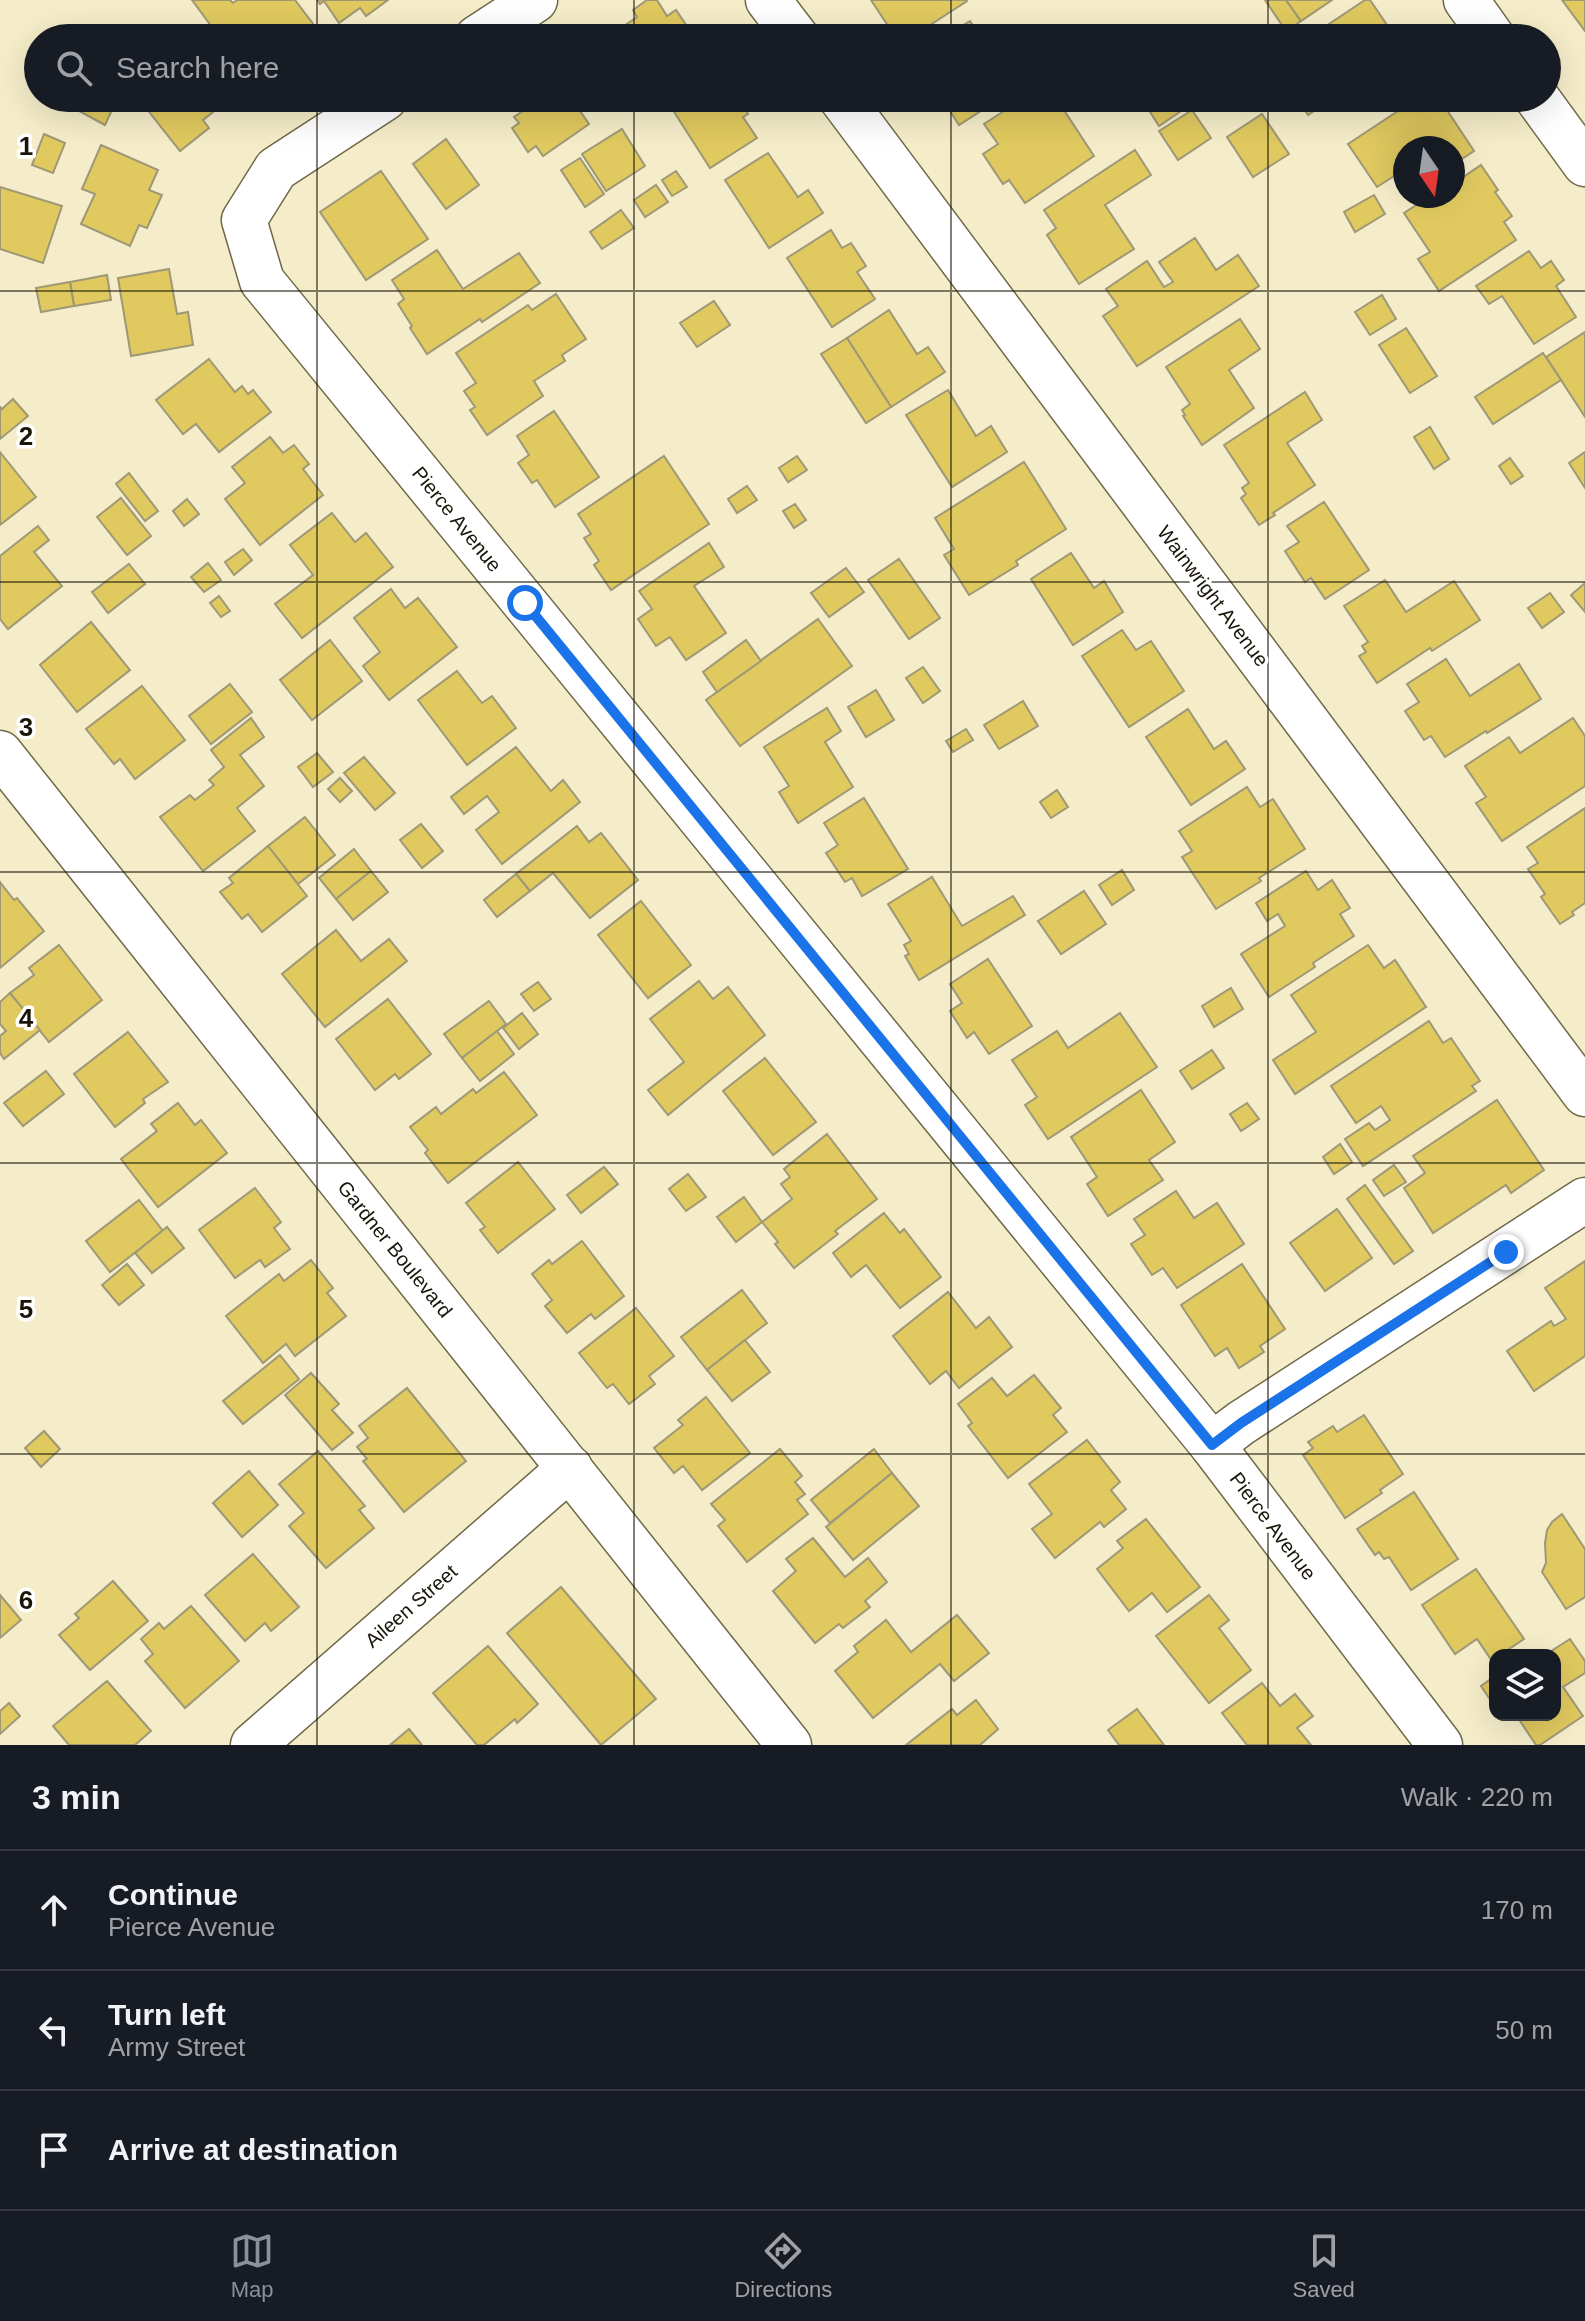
<!DOCTYPE html>
<html lang="en">
<head>
<meta charset="utf-8">
<style>
	body { margin:0; font-family:Helvetica,sans-serif; background:#242831; color:#f1f3f6 }
	.controls { position:absolute; right:24px; bottom:24px; display:grid; overflow:hidden; border-radius:16px; box-shadow:0 8px 32px #0002 }
	.controls button { width:72px; height:72px; display:grid; place-items:center; padding:0; border:0; border-bottom:2px solid #363941; background:#171b24; color:#f1f3f6; font:40px sans-serif }
	.compass { position:absolute; left:1393px; top:136px; width:72px; height:72px; border-radius:50%; background:#171b24; box-shadow:0 8px 32px #0002; rotate:167deg }
	.stop { position:absolute; width:24px; height:24px; margin:-18px; border:6px solid #1a73e8; border-radius:50%; background:#fff }
	.stop.end { background:#1a73e8; border-color:#fff; box-shadow:0 2px 8px #0008 }
	.list { margin:0; padding:0; list-style:none }
	h2 { display:flex; justify-content:space-between; align-items:center; height:104px; margin:0; padding:0 32px; font-size:34px }
	h2 small { font-size:26px; font-weight:400; color:#9ea1a6 }
	.list li { display:grid; grid-template-columns:52px 1fr auto; gap:24px; align-items:center; box-sizing:border-box; height:120px; padding:0 32px; border-top:2px solid #363941 }
	.list b { display:block; font-size:30px; white-space:nowrap }
	.list p { margin:0; font-size:26px; white-space:nowrap; color:#9ea1a6 }
	.list em { font-size:26px; font-style:normal; color:#9ea1a6 }
	.icon { flex:none; width:44px; height:44px; fill:none; stroke:currentColor; stroke-width:2; stroke-linecap:round; stroke-linejoin:round }
	.map { position:relative; flex:none; width:1585px; height:1745px; overflow:hidden }
	.search { position:absolute; background:#171b24; box-shadow:0 8px 32px #0002; left:24px; right:24px; top:24px; height:88px; display:flex; align-items:center; gap:20px; box-sizing:border-box; padding:0 28px; border-radius:44px; color:#9ea1a6; font-size:30px }
	.sheet { height:464px; background:#171b24 }
	nav { display:flex; justify-content:space-around; align-items:center; box-sizing:border-box; height:112px; border-top:2px solid #363941; background:#171b24; font-size:22px; color:#9ea1a6 }
	nav a { display:grid; justify-items:center; gap:4px }
	nav .on { color:#8c9099 }
	.map>svg:first-child { display:block }
	.building { fill:#e0c95f; stroke:#9f9876; stroke-width:2 }
	.lines { fill:none; stroke-linecap:round; stroke-linejoin:round }
	.minor-casing { stroke:#706848; stroke-width:47 }
	.minor { stroke:#fff; stroke-width:44 }
	.route { stroke:#1a73e8; stroke-width:10 }
	.grid { fill:none; stroke:#191609; stroke-width:2; stroke-opacity:0.55 }
	.labels { text-anchor:middle; dominant-baseline:central; stroke-width:7; stroke-linejoin:round; paint-order:stroke }
	.street-label { font-size:20px; fill:#191609; stroke:#fff }
	.grid-label { font-size:26px; text-anchor:middle; font-weight:bold; fill:#191609; stroke:#fff; stroke-width:7; stroke-linejoin:round; paint-order:stroke }
</style>
</head>
<body>
<div class="map">
<svg width="1585" height="1745" viewBox="0 0 1585 1745">
	<rect width="100%" height="100%" fill="#f5edc9"/>
	<g class="building">
		<path d="M192,0H230L233,3L237,0H295L314,25L298,38H220Z"/>
		<path d="M317,0H388L366,16L360,8L339,23L324,1L320,4Z"/>
		<path d="M647,0H657L667,16L676,10L695,38H610L609,36L637,17L633,10Z"/>
		<path d="M871,0H966L967,1L910,38H896Z"/>
		<path d="M1265,0H1286L1301,21L1286,31Z"/>
		<path d="M1286,0H1332L1301,21Z"/>
		<path d="M1365,0H1370L1387,25L1380,29L1386,38H1308Z"/>
		<path d="M1562,0H1585V31Z"/>
		<path d="M970,21L981,38H942Z"/>
		<path d="M74,98H90L112,110L105,125L70,106Z"/>
		<path d="M148,98H231L203,120L209,128L180,151L142,103Z"/>
		<path d="M542,98H571L589,124L543,156L536,146L528,152L512,128L519,123L514,117Z"/>
		<path d="M677,98H738L748,114L743,117L757,138L710,168L669,104Z"/>
		<path d="M945,98H1001L959,125L943,100Z"/>
		<path d="M1024,98H1056L1094,156L1025,203L1009,180L1003,184L983,154L998,144L984,124Z"/>
		<path d="M1153,98H1186L1190,105L1159,126L1145,104Z"/>
		<path d="M1296,98H1334L1308,115Z"/>
		<path d="M1405,98H1439L1474,151L1453,165V148H1405V169L1377,187L1348,144L1401,109L1397,103Z"/>
		<path d="M1192,110L1211,138L1178,160L1159,131Z"/>
		<path d="M1262,114L1289,154L1253,177L1227,137Z"/>
		<path d="M622,129L645,166L606,191L582,154Z"/>
		<path d="M44,134L65,143L53,173L32,165Z"/>
		<path d="M446,139L479,185L446,209L413,164Z"/>
		<path d="M101,145L158,170L149,190L162,195L147,228L139,225L130,246L81,224L95,194L82,189Z"/>
		<path d="M1135,150L1151,175L1105,205L1134,249L1079,284L1047,235L1056,228L1044,210Z"/>
		<path d="M768,153L798,197L808,190L823,213L769,248L725,180Z"/>
		<path d="M580,158L604,194L585,207L561,170Z"/>
		<path d="M1481,165L1498,190L1495,192L1512,216L1504,222L1516,240L1439,291L1418,259L1430,252L1404,213L1430,196H1453V184Z"/>
		<path d="M381,171L428,239L366,280L320,212Z"/>
		<path d="M676,171L687,187L672,196L662,180Z"/>
		<path d="M656,185L668,202L645,217L634,200Z"/>
		<path d="M0,187L62,206L43,263L0,249Z"/>
		<path d="M1374,195L1385,214L1355,232L1344,212Z"/>
		<path d="M621,210L634,228L602,249L590,232Z"/>
		<path d="M831,230L842,248L851,243L866,266L857,272L875,299L832,327L787,258Z"/>
		<path d="M1195,238L1216,270L1238,255L1259,286L1137,366L1103,316L1118,306L1106,289L1147,261L1164,287L1173,282L1159,262Z"/>
		<path d="M437,250L463,289L519,253L540,283L482,322L480,319L427,354L410,328L412,326L398,304L404,299L392,280Z"/>
		<path d="M1529,251L1541,268L1551,261L1564,280L1556,286L1576,317L1534,344L1502,296L1489,304L1476,286Z"/>
		<path d="M169,269L177,314L188,312L193,345L131,356L118,278Z"/>
		<path d="M107,275L111,300L74,306L70,282Z"/>
		<path d="M70,282L74,306L41,312L36,288Z"/>
		<path d="M556,294L586,339L562,355L565,361L534,381L543,396L487,435L470,410L475,407L464,391L476,383L456,353L528,305L532,310Z"/>
		<path d="M1382,295L1396,319L1370,335L1355,312Z"/>
		<path d="M714,301L730,325L697,347L680,323Z"/>
		<path d="M889,310L917,354L928,347L945,372L891,407L847,338Z"/>
		<path d="M1240,319L1260,349L1229,370L1254,408L1202,445L1183,416L1185,415L1182,410L1190,404L1166,367Z"/>
		<path d="M1406,328L1437,376L1410,393L1379,345Z"/>
		<path d="M1585,332V417L1546,357Z"/>
		<path d="M847,338L891,407L866,423L821,354Z"/>
		<path d="M1543,353L1561,380L1493,424L1475,397Z"/>
		<path d="M209,359L235,392L242,386L248,394L253,390L271,412L219,452L196,424L183,434L156,400Z"/>
		<path d="M948,390L976,436L991,426L1007,452L952,487L906,415Z"/>
		<path d="M1305,392L1322,420L1287,443L1315,485L1273,513L1275,515L1259,525L1241,498L1246,494L1242,488L1249,483L1224,445Z"/>
		<path d="M13,399L28,416L0,439V407L2,409Z"/>
		<path d="M554,411L599,477L555,507L537,480L532,483L518,463L529,455L517,436Z"/>
		<path d="M1430,427L1449,459L1434,469L1414,437Z"/>
		<path d="M270,437L283,453L294,445L309,464L303,469L323,495L260,545L225,499L245,483L232,467Z"/>
		<path d="M0,452L36,497L0,525Z"/>
		<path d="M1585,452V488L1569,463Z"/>
		<path d="M664,456L709,524L611,590L594,565L599,561L584,538L591,534L578,514Z"/>
		<path d="M797,456L807,470L788,482L779,468Z"/>
		<path d="M1510,458L1523,476L1511,484L1499,466Z"/>
		<path d="M1024,462L1066,529L1016,561L1018,565L969,595L944,555L954,549L935,518Z"/>
		<path d="M129,473L158,511L145,521L116,484Z"/>
		<path d="M747,486L757,500L737,513L728,499Z"/>
		<path d="M121,498L151,536L127,555L97,517Z"/>
		<path d="M187,499L199,514L184,526L173,511Z"/>
		<path d="M1324,502L1369,570L1325,599L1311,578L1305,582L1285,551L1299,542L1287,526Z"/>
		<path d="M795,504L806,520L794,528L783,511Z"/>
		<path d="M332,513L355,542L366,533L393,567L302,638L275,604L313,575L290,545Z"/>
		<path d="M38,526L49,540L34,552L62,586L8,629L0,619V556Z"/>
		<path d="M709,543L724,567L694,586L726,633L686,660L670,637L656,646L638,619L652,609L639,591Z"/>
		<path d="M243,549L252,560L234,575L225,562Z"/>
		<path d="M1071,553L1094,588L1104,581L1123,612L1073,645L1031,579Z"/>
		<path d="M899,559L940,618L909,639L868,580Z"/>
		<path d="M208,563L221,580L204,592L191,577Z"/>
		<path d="M129,564L145,584L108,613L92,592Z"/>
		<path d="M846,568L864,592L829,617L811,593Z"/>
		<path d="M1385,580L1406,612L1454,581L1480,620L1432,651L1430,648L1377,683L1359,656L1366,652L1362,646L1368,642L1344,606Z"/>
		<path d="M1585,583V612L1571,595Z"/>
		<path d="M391,589L405,608L418,598L457,647L389,700L363,666L380,652L354,618Z"/>
		<path d="M1550,593L1564,612L1542,628L1528,608Z"/>
		<path d="M219,596L230,611L221,617L210,603Z"/>
		<path d="M818,619L852,666L740,746L706,700Z"/>
		<path d="M91,622L130,670L77,712L40,665Z"/>
		<path d="M1122,630L1136,650L1151,641L1184,691L1129,727L1082,656Z"/>
		<path d="M330,640L362,681L312,720L280,680Z"/>
		<path d="M746,640L761,661L717,692L703,672Z"/>
		<path d="M1446,659L1470,696L1519,664L1541,699L1487,733L1486,731L1445,757L1431,736L1424,740L1405,711L1419,702L1407,684Z"/>
		<path d="M923,667L940,691L923,703L906,678Z"/>
		<path d="M457,671L482,703L492,696L516,728L467,765L418,700Z"/>
		<path d="M230,684L252,712L211,744L189,716Z"/>
		<path d="M142,686L185,740L135,779L120,759L114,764L86,729Z"/>
		<path d="M876,690L894,720L866,737L848,707Z"/>
		<path d="M1023,701L1038,726L999,749L984,725Z"/>
		<path d="M827,708L841,731L825,742L853,787L798,823L779,792L789,786L764,747Z"/>
		<path d="M1188,709L1214,749L1226,741L1245,769L1191,805L1146,737Z"/>
		<path d="M251,718L264,737L240,755L264,786L237,808L255,831L203,871L160,817L190,795L195,800L214,785L209,780L224,767L211,750Z"/>
		<path d="M1573,718L1585,736V786L1502,841L1476,803L1486,797L1465,766L1509,737L1520,753Z"/>
		<path d="M966,729L973,740L953,752L946,741Z"/>
		<path d="M516,747L551,791L563,780L580,802L502,864L476,830L499,812L487,796L464,814L451,797Z"/>
		<path d="M317,753L333,772L313,787L298,767Z"/>
		<path d="M364,757L395,793L375,810L344,773Z"/>
		<path d="M340,778L352,791L340,802L328,789Z"/>
		<path d="M1247,787L1260,807L1273,799L1305,849L1259,878L1261,881L1216,909L1182,857L1192,851L1179,831Z"/>
		<path d="M1057,790L1068,807L1051,818L1040,802Z"/>
		<path d="M864,798L908,869L862,896L852,878L845,882L826,853L838,845L824,823Z"/>
		<path d="M1585,808V903L1572,912L1574,915L1560,924L1541,897L1545,894L1528,869L1538,863L1527,847Z"/>
		<path d="M305,817L335,855L298,884L268,846Z"/>
		<path d="M421,824L443,851L422,868L400,840Z"/>
		<path d="M577,826L589,842L601,833L638,880L590,918L553,873L530,891L516,874Z"/>
		<path d="M268,846L307,896L262,932L248,914L242,919L220,892L233,883L229,878Z"/>
		<path d="M354,849L371,871L336,899L319,878Z"/>
		<path d="M1122,870L1134,890L1112,905L1099,885Z"/>
		<path d="M371,871L388,892L353,920L336,899Z"/>
		<path d="M1306,871L1318,890L1332,880L1350,908L1340,914L1354,936L1313,963L1315,967L1269,997L1241,954L1285,926L1278,914L1267,921L1256,903Z"/>
		<path d="M516,874L530,891L497,917L484,900Z"/>
		<path d="M932,877L962,926L1013,896L1025,915L919,980L905,956L909,954L904,945L911,941L888,904Z"/>
		<path d="M0,882L14,900L17,898L44,931L0,968Z"/>
		<path d="M1084,891L1106,924L1061,954L1038,921Z"/>
		<path d="M641,901L691,965L648,998L598,935Z"/>
		<path d="M336,930L361,961L389,939L407,961L325,1027L282,974Z"/>
		<path d="M59,945L102,1000L49,1042L10,993L34,975L29,968Z"/>
		<path d="M1368,945L1384,968L1395,960L1426,1007L1295,1094L1273,1060L1316,1032L1291,995Z"/>
		<path d="M988,959L1032,1026L989,1054L974,1032L967,1038L950,1011L962,1003L950,984Z"/>
		<path d="M699,981L713,999L728,987L765,1035L668,1115L648,1090L684,1062L650,1019Z"/>
		<path d="M538,982L551,999L534,1011L521,994Z"/>
		<path d="M1231,988L1243,1009L1214,1027L1202,1006Z"/>
		<path d="M10,993L40,1030L4,1059L0,1053V1036L6,1031L0,1024V1002Z"/>
		<path d="M388,999L431,1054L399,1079L395,1074L375,1090L336,1039Z"/>
		<path d="M489,1001L506,1024L462,1058L444,1034Z"/>
		<path d="M522,1013L538,1034L519,1049L503,1028Z"/>
		<path d="M1120,1013L1157,1067L1048,1139L1025,1105L1037,1097L1012,1060L1057,1031L1068,1048Z"/>
		<path d="M1429,1021L1443,1043L1451,1038L1480,1081L1472,1086L1476,1091L1363,1166L1345,1139L1369,1123L1375,1130L1390,1120L1381,1106L1356,1123L1331,1086Z"/>
		<path d="M497,1031L514,1054L480,1081L462,1058Z"/>
		<path d="M128,1032L168,1082L143,1099L145,1103L115,1127L74,1074Z"/>
		<path d="M1212,1050L1224,1068L1192,1089L1180,1071Z"/>
		<path d="M765,1058L816,1122L773,1155L723,1091Z"/>
		<path d="M46,1071L64,1094L23,1126L4,1103Z"/>
		<path d="M504,1072L537,1115L448,1183L425,1153L428,1150L410,1127L436,1107L441,1114L473,1089L476,1093Z"/>
		<path d="M1141,1090L1175,1142L1149,1160L1163,1180L1108,1216L1087,1184L1097,1177L1071,1137Z"/>
		<path d="M1497,1100L1544,1170L1511,1193L1506,1185L1433,1233L1404,1188L1425,1173L1413,1156Z"/>
		<path d="M178,1103L195,1125L201,1120L227,1153L158,1207L121,1159L157,1131L151,1124Z"/>
		<path d="M1247,1103L1259,1119L1241,1131L1230,1114Z"/>
		<path d="M827,1134L877,1199L835,1231L838,1234L794,1268L775,1244L778,1242L762,1222L792,1199L781,1184L790,1177L784,1169Z"/>
		<path d="M1340,1144L1352,1162L1334,1174L1323,1157Z"/>
		<path d="M518,1162L555,1209L498,1253L480,1230L485,1227L466,1203Z"/>
		<path d="M1394,1165L1406,1182L1384,1196L1373,1180Z"/>
		<path d="M604,1167L618,1184L581,1213L567,1195Z"/>
		<path d="M688,1174L706,1197L686,1211L669,1189Z"/>
		<path d="M1365,1185L1413,1251L1394,1264L1347,1199Z"/>
		<path d="M255,1188L281,1222L274,1228L290,1249L265,1267L260,1260L235,1278L199,1230Z"/>
		<path d="M1176,1191L1194,1218L1217,1203L1244,1244L1177,1288L1163,1268L1152,1275L1131,1244L1145,1235L1134,1219Z"/>
		<path d="M744,1197L762,1222L736,1242L717,1217Z"/>
		<path d="M139,1200L163,1231L110,1272L86,1241Z"/>
		<path d="M1337,1209L1372,1258L1325,1291L1290,1243Z"/>
		<path d="M884,1213L900,1233L904,1229L941,1277L900,1308L866,1265L851,1277L833,1253Z"/>
		<path d="M167,1227L184,1248L152,1273L135,1253Z"/>
		<path d="M582,1241L624,1296L595,1319L591,1314L567,1333L545,1306L552,1300L532,1274L549,1260L552,1264Z"/>
		<path d="M311,1260L333,1288L327,1293L346,1316L295,1356L286,1344L263,1363L226,1316L279,1274L284,1281Z"/>
		<path d="M1585,1261V1356L1534,1391L1507,1351L1551,1321L1554,1326L1566,1319L1545,1288Z"/>
		<path d="M127,1264L144,1285L119,1305L102,1285Z"/>
		<path d="M1242,1264L1285,1329L1260,1346L1264,1352L1239,1368L1227,1348L1215,1356L1181,1305Z"/>
		<path d="M742,1290L767,1323L707,1370L681,1337Z"/>
		<path d="M948,1292L976,1328L989,1317L1012,1347L959,1388L946,1371L930,1384L893,1336Z"/>
		<path d="M636,1308L674,1356L649,1376L655,1384L629,1404L613,1384L607,1388L579,1353Z"/>
		<path d="M745,1340L770,1372L732,1401L707,1370Z"/>
		<path d="M280,1355L299,1379L243,1424L223,1401Z"/>
		<path d="M311,1373L339,1404L332,1410L353,1433L332,1450L285,1395Z"/>
		<path d="M1034,1375L1061,1408L1053,1415L1067,1432L1008,1478L968,1426L972,1423L958,1404L992,1378L1007,1396Z"/>
		<path d="M407,1388L466,1461L404,1512L363,1461L367,1459L357,1447L368,1438L359,1426Z"/>
		<path d="M706,1397L750,1453L702,1490L683,1466L674,1473L654,1448L683,1425L678,1420Z"/>
		<path d="M1364,1415L1403,1474L1380,1490L1382,1493L1345,1518L1303,1455L1313,1448L1308,1442L1333,1426L1337,1432Z"/>
		<path d="M44,1431L60,1449L41,1467L25,1448Z"/>
		<path d="M1087,1440L1120,1482L1111,1490L1126,1509L1104,1527L1100,1522L1055,1558L1032,1529L1052,1514L1029,1484Z"/>
		<path d="M780,1449L802,1476L795,1482L805,1494L797,1500L808,1514L747,1562L718,1526L725,1520L711,1504Z"/>
		<path d="M874,1449L892,1473L830,1523L811,1500Z"/>
		<path d="M318,1451L365,1506L359,1510L374,1528L326,1568L289,1526L304,1513L279,1484Z"/>
		<path d="M249,1471L278,1505L242,1537L213,1503Z"/>
		<path d="M892,1473L919,1506L853,1560L826,1527Z"/>
		<path d="M1414,1492L1458,1559L1411,1590L1389,1557L1384,1559L1379,1552L1375,1555L1357,1529Z"/>
		<path d="M1562,1514L1585,1549V1597L1566,1609L1542,1572L1546,1563L1545,1543L1547,1530L1552,1522Z"/>
		<path d="M1146,1519L1200,1587L1167,1612L1152,1593L1129,1611L1097,1569L1123,1548L1117,1541Z"/>
		<path d="M813,1538L845,1577L868,1558L887,1582L865,1601L870,1607L843,1628L839,1624L815,1643L773,1591L796,1571L786,1559Z"/>
		<path d="M253,1554L299,1607L271,1631L265,1623L245,1641L205,1595Z"/>
		<path d="M1476,1569L1524,1639L1500,1655H1495V1659L1492,1661L1477,1639L1455,1654L1422,1605Z"/>
		<path d="M113,1581L148,1621L90,1670L59,1635L79,1618L75,1614Z"/>
		<path d="M561,1587L656,1699L601,1745L507,1633Z"/>
		<path d="M0,1595L21,1620L0,1638Z"/>
		<path d="M1209,1595L1229,1620L1219,1628L1251,1670L1209,1703L1156,1636Z"/>
		<path d="M191,1606L239,1661L185,1708L145,1661L153,1654L141,1639L159,1623L164,1629Z"/>
		<path d="M957,1615L989,1653L954,1681L940,1664L873,1718L835,1671L858,1652L854,1646L886,1620L911,1652Z"/>
		<path d="M1570,1639L1585,1661V1673L1563,1687L1583,1716L1540,1745H1536L1516,1715H1555V1655H1545Z"/>
		<path d="M488,1646L538,1704L517,1723L515,1719L484,1745H477L433,1693Z"/>
		<path d="M1495,1676V1707L1481,1686Z"/>
		<path d="M107,1681L151,1731L135,1745H69L53,1726Z"/>
		<path d="M1262,1683L1280,1706L1295,1694L1313,1716L1297,1728L1311,1745H1247L1222,1713Z"/>
		<path d="M976,1700L998,1729L980,1745H906L952,1709L957,1715Z"/>
		<path d="M9,1703L20,1716L0,1734V1711Z"/>
		<path d="M1137,1709L1164,1745H1119L1108,1730Z"/>
		<path d="M409,1729L422,1745H390Z"/>
	</g>
	<g class="lines">
		<g class="minor-casing">
			<g id="minor">
				<path d="M768,0L797,38"/>
				<path d="M1466,0L1493,38"/>
				<path d="M477,38L535,0"/>
				<path d="M385,98L276,169L244,220L262,281L1212,1445L1440,1745"/>
				<path d="M841,98L1585,1094"/>
				<path d="M1537,98L1585,164"/>
				<path d="M0,753L789,1745"/>
				<path d="M1212,1445L1241,1423L1585,1200"/>
				<path d="M253,1745L570,1468"/>
			</g>
		</g>
		<use href="#minor" class="minor"/>
	</g>
	<g class="lines">
		<path class="route" d="M525,603L1212,1445L1241,1423L1506,1252"/>
	</g>
	<path class="grid" d="M317,0V38M634,0V38M951,0V38M1268,0V38M317,98V1745M634,98V1745M951,98V1745M1268,98V1745M0,291H1585M0,582H1585M0,872H1585M0,1163H1585M0,1454H1585"/>
	<g class="labels">
		<g class="street-label">
			<text transform="translate(457 519) rotate(51)">Pierce Avenue</text>
			<text transform="translate(1213 596) rotate(53)">Wainwright Avenue</text>
			<text transform="translate(395 1249) rotate(51)">Gardner Boulevard</text>
			<text transform="translate(1273 1526) rotate(53)">Pierce Avenue</text>
			<text transform="translate(411 1606) rotate(-41)">Aileen Street</text>
		</g>
	</g>
	<g class="grid-label">
		<text x="26" y="155">1</text>
		<text x="26" y="445">2</text>
		<text x="26" y="736">3</text>
		<text x="26" y="1027">4</text>
		<text x="26" y="1318">5</text>
		<text x="26" y="1609">6</text>
	</g>
</svg>
<div class="controls">
<button><svg class="icon" aria-label="layers" viewBox="0 0 24 24"><path d="M12 4l9 5-9 5-9-5zM3 14l9 5 9-5"/></svg></button>
</div>
<svg class="compass" viewBox="-18 -18 36 36"><path d="M0-13l5 13h-10z" fill="#e53935"/><path d="M0 13l5-13h-10z" fill="#9ea1a6"/></svg>
<div class="stop" style="left:525px;top:603px"></div>
<div class="stop end" style="left:1506px;top:1252px"></div>
<div class="search"><svg class="icon" aria-label="search" viewBox="0 0 24 24"><circle cx="10" cy="10" r="6"/><path d="M15 15l6 6"/></svg>Search here</div>
</div>
<section class="sheet">
<h2>3 min<small>Walk · 220 m</small></h2>
<ul class="list">
<li><svg class="icon" aria-label="ahead" viewBox="0 0 24 24"><path d="M12 20V5M6 11l6-6 6 6"/></svg><div><b>Continue</b><p>Pierce Avenue</p></div><em>170 m</em></li>
<li><svg class="icon" aria-label="left" viewBox="0 0 24 24"><path d="M17 20v-9H6M10 6l-5 5 5 5"/></svg><div><b>Turn left</b><p>Army Street</p></div><em>50 m</em></li>
<li><svg class="icon" aria-label="arrive" viewBox="0 0 24 24"><path d="M6 21V4h12l-3 4 3 4H6"/></svg><div><b>Arrive at destination</b></div></li>
</ul>
</section>
<nav>
<a class="on"><svg class="icon" aria-label="map" viewBox="0 0 24 24"><path d="M3 6l6-2 6 2 6-2v14l-6 2-6-2-6 2zM9 4v14M15 6v14"/></svg>Map</a>
<a><svg class="icon" aria-label="directions" viewBox="0 0 24 24"><path d="M12 3l9 9-9 9-9-9zM9 14v-3h6M13 9l2 2-2 2"/></svg>Directions</a>
<a><svg class="icon" aria-label="saved" viewBox="0 0 24 24"><path d="M7 4h10v16l-5-4-5 4z"/></svg>Saved</a>
</nav>
</body>
</html>
